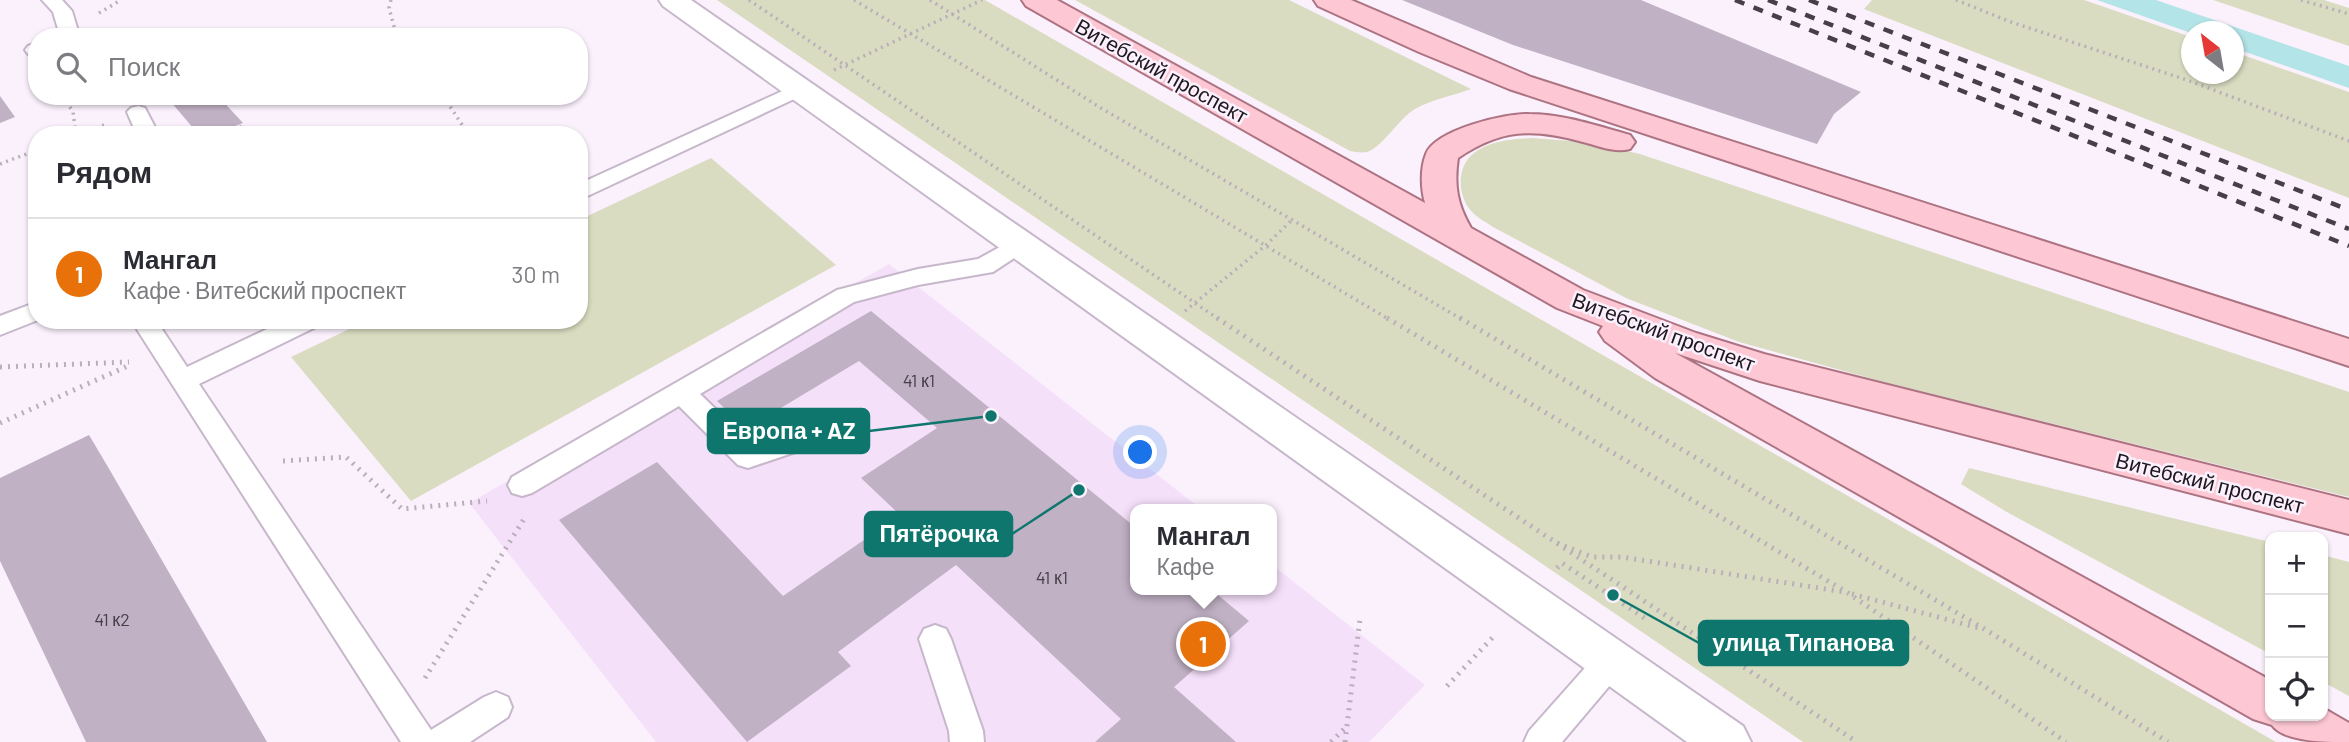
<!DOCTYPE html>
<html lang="ru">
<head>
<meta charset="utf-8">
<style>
	body { margin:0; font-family:Barlow,sans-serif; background:#f2f2f3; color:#2b2b33 }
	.controls { position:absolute; right:21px; bottom:21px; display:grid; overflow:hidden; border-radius:14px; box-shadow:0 2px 5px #0004 }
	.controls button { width:63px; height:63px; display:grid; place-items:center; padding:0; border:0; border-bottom:2px solid #e1e1e2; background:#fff; color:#2b2b33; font:35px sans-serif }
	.compass { position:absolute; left:2181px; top:21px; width:63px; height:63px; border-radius:50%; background:#fff; box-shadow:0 2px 5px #0004; rotate:329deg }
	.you { position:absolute; left:1141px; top:453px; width:24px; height:24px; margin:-18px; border:5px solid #fff; border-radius:50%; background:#1a73e8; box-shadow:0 0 0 10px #1a73e833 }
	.badge { display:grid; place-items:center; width:46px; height:46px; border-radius:50%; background:#ea580c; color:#fff; font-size:23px; font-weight:700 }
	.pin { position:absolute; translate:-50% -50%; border:4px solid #fff; box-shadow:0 2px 7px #0006 }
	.popup { position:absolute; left:1130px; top:504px; width:147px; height:91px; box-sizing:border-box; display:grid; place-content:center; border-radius:14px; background:#fff; filter:drop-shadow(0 2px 5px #0005); font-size:23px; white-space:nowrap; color:#7c7c81 }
	.popup b { font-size:26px; color:#2b2b33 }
	.popup::after { content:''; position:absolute; left:50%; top:100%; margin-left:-14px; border:14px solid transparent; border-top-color:#fff }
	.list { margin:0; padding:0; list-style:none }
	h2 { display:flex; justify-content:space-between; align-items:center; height:91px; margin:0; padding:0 28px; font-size:30px }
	h2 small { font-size:23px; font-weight:400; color:#7c7c81 }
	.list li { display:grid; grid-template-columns:46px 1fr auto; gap:21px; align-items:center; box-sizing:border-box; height:112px; padding:0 28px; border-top:2px solid #e1e1e2 }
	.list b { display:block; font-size:26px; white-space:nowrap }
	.list p { margin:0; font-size:23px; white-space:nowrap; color:#7c7c81 }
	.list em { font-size:23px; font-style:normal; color:#7c7c81 }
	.icon { flex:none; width:38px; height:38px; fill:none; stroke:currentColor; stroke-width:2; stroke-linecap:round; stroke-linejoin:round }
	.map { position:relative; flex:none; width:2349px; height:742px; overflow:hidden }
	.search { position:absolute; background:#fff; box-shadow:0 2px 5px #0004; left:28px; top:28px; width:560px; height:77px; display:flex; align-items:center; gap:18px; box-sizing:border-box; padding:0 24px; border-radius:28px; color:#7c7c81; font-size:26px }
	.panel { position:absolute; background:#fff; box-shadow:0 2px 5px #0004; left:28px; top:126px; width:560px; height:203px; border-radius:28px }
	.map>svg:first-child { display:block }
	.built { fill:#f5e0fa }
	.green { fill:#d9dcc0 }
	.water { fill:#b3e4e7 }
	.building { fill:#c0b1c4 }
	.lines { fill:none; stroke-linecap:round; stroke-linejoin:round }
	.service-casing { stroke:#c6b7ca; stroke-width:4 }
	.minor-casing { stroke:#c6b7ca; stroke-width:4 }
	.primary-casing { stroke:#ad7382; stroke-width:4 }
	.path-far1 { stroke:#b8afba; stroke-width:3.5; stroke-dasharray:2 4.5; stroke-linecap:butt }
	.path { stroke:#b8afba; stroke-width:5; stroke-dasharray:2 6; stroke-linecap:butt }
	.service { fill:#fff; fill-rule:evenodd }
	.minor { fill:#fff; fill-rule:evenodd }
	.primary { fill:#fdc8d4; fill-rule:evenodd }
	.rail { stroke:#463f47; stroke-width:4.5; stroke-dasharray:10 10; stroke-linecap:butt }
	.labels { text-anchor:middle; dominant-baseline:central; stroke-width:5; stroke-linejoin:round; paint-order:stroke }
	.number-label { font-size:18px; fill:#463e48 }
	.street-label { font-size:21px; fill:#1d171e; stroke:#fbf1fd }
	.leader { fill:none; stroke:#0f766e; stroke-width:2.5 }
	.callout-dot { fill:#0f766e; stroke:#fbf1fd; stroke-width:2.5 }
	.callout { fill:#0f766e; stroke:#0f766e; stroke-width:2.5 }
	.callout-label { font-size:23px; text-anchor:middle; font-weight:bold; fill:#fff }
</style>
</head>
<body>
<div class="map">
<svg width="2349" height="742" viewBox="0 0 2349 742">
	<rect width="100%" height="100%" fill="#fbf1fd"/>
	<path class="built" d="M889,264L1201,509H1135V590H1271V564L1425,685L1369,742H656L469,503Z"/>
	<g class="green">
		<path d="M717,0H985L2276,742H1803Z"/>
		<path d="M1075,0H1289L1471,89C1452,96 1433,99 1415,109C1399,118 1382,148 1367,152C1362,153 1355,152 1350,151Z"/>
		<path d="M1872,0H2084L2191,37L2192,74H2234V52L2349,92V198L1864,9Z"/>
		<path d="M2213,0H2324L2349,8V46Z"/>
		<path d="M1532,138L1585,142L1640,154L2349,392V497L1880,381L1739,342L1626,298L1493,227C1484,221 1474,216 1468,207C1457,190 1458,165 1474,153C1490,141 1512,139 1532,138Z"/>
		<path d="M711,158L836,265L411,501L291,357L368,320H579V220Z"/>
		<path d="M1969,468L2270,542V654L2005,511L1961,484Z"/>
		<path d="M2323,555L2349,562V696L2323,682Z"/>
	</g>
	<path class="water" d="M2097,0H2156L2349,66V88L2234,48V32L2191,33Z"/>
	<g class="building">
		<path d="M1402,0H1641L1861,92L1834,114L1817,144L1513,45Z"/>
		<path d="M0,96L15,117L0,123Z"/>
		<path d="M186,96H218L243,123L213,135H199L171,102Z"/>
		<path d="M241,125L247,133L217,135Z"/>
		<path d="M871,311L1135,527V590H1212L1249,621L1174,687L1236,742H1095L1121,719L956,565L838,652L851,666L747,742L559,520L657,462L783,596L900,515L861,478L937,428L859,361L746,429L717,401Z"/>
		<path d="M89,435L108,467L267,742H86L0,561V478Z"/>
	</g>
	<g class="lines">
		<g class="service-casing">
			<g id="service">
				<path d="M42,0H62L72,11L78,31L75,35L49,37L58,29L53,12Z"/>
				<path d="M37,43V56L28,54L25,50L28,46Z"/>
				<path d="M800,83L807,85L810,89L807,93L579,200V184Z"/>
				<path d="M138,106L145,108L159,135H137L127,112L131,108Z"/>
				<path d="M1020,236L1028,239L1032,244L1028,249L993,272L918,285L854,302L700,394L753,445L854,412L864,415L868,422L864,429L748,468L738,465L679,406L532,493L522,496L512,493L508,485L512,477L837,290L918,269L978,259Z"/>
				<path d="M37,302L38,320L0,335V316Z"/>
				<path d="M131,320H156L187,367L286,320H321L318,326L199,384L431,730L484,697L496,692L508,697L512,707L508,717L470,742H401Z"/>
				<path d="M935,625L946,629L951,639L983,731L984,742H950L949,731L919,639L924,629Z"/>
				<path d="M1611,647L1622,651L1627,661L1622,671L1562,742H1524L1529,731L1600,651Z"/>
			</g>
		</g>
		<g class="minor-casing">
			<path id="minor" d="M659,0H691L1743,726L1751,742H1687L663,6Z"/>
		</g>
		<g class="primary-casing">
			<g id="primary">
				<path d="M1022,0H1057L1425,203C1421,189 1420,169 1426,154C1435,130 1505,113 1529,114C1563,114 1598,126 1630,135L1635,142L1630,149C1614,153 1599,146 1583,142C1532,128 1501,129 1458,158C1454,185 1457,204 1471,228L1583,290L1696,333L1764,354L2349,500V534L1760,381L1675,353L2270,680V716H2323V708L2349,723V742C2326,742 2284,742 2272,725L2253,719L1655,378L1605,341L1599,332L1603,326L1557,308L1026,6Z"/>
				<path d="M1314,0H1351L1531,77L2349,339V366L1509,89L1419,52L1318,6Z"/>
			</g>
		</g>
		<g class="path-far1">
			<path d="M391,0L389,8L397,37"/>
			<path d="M749,0L1220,320"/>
			<path d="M854,0L1390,320"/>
			<path d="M930,0L1101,108L1463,320"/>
			<path d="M1956,0L2011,22L2187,80L2349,141"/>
			<path d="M2301,0L2349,14"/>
			<path d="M99,13L121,0"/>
			<path d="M834,70L982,0"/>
			<path d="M63,96L73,112L76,135"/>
			<path d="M443,96L469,135"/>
			<path d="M78,135L104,125"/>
			<path d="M0,164L37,150"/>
			<path d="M1185,311L1266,245L1293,219"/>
		</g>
		<g class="path">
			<path d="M1217,318L1857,742"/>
			<path d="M1387,318L1848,593L2066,742"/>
			<path d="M1460,318L1986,630L2168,742"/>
			<path d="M0,367L129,362"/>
			<path d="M0,423L130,365"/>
			<path d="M283,461L346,457L402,509L487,501"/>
			<path d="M1557,543L1592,557H1622L1844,592"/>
			<path d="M1557,568L1562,563L1649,621"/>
			<path d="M1852,594L1979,628"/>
			<path d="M425,678L524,519"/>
			<path d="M1447,686L1494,636"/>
			<path d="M1331,742L1347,726"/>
			<path d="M1345,742L1360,619"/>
		</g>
		<use href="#service" class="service"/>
		<use href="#minor" class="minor"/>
		<use href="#primary" class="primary"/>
		<g class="rail">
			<path d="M1735,0L2349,246"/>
			<path d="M1768,0L2349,229"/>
			<path d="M1809,0L2349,210"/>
		</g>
	</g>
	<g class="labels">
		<g class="number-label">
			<text x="919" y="380">41 к1</text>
			<text x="1052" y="577">41 к1</text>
			<text x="112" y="619">41 к2</text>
		</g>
		<g class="street-label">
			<text transform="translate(1162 70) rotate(29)">Витебский проспект</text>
			<text transform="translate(1664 331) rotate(20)">Витебский проспект</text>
			<text transform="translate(2210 482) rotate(14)">Витебский проспект</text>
		</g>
	</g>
	<path class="leader" d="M991 416L869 431M1079 490L1012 534M1613 595L1699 643"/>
	<g class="callout-dot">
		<circle cx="991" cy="416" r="7"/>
		<circle cx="1079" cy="490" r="7"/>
		<circle cx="1613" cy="595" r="7"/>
	</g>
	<g class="callout">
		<rect x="708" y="409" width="161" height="44" rx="7"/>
		<rect x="865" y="512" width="147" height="44" rx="7"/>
		<rect x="1699" y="621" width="209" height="44" rx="7"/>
	</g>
	<g class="callout-label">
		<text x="789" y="439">Европа + AZ</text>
		<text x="939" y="542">Пятёрочка</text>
		<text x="1803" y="651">улица Типанова</text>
	</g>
</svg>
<div class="controls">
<button>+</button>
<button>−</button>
<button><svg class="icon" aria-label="locate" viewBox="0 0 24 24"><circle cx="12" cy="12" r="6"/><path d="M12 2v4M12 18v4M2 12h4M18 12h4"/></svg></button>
</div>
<svg class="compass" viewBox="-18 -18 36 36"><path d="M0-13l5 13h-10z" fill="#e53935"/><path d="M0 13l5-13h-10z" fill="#7c7c81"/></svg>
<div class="you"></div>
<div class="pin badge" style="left:1203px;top:644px;background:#e8710a">1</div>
<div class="popup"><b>Мангал</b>Кафе</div>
<div class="search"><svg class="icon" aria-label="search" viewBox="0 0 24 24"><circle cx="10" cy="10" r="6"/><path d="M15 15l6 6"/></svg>Поиск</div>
<section class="panel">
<h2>Рядом<small></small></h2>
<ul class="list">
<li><span class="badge" style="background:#e8710a">1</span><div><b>Мангал</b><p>Кафе · Витебский проспект</p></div><em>30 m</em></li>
</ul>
</section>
</div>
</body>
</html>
